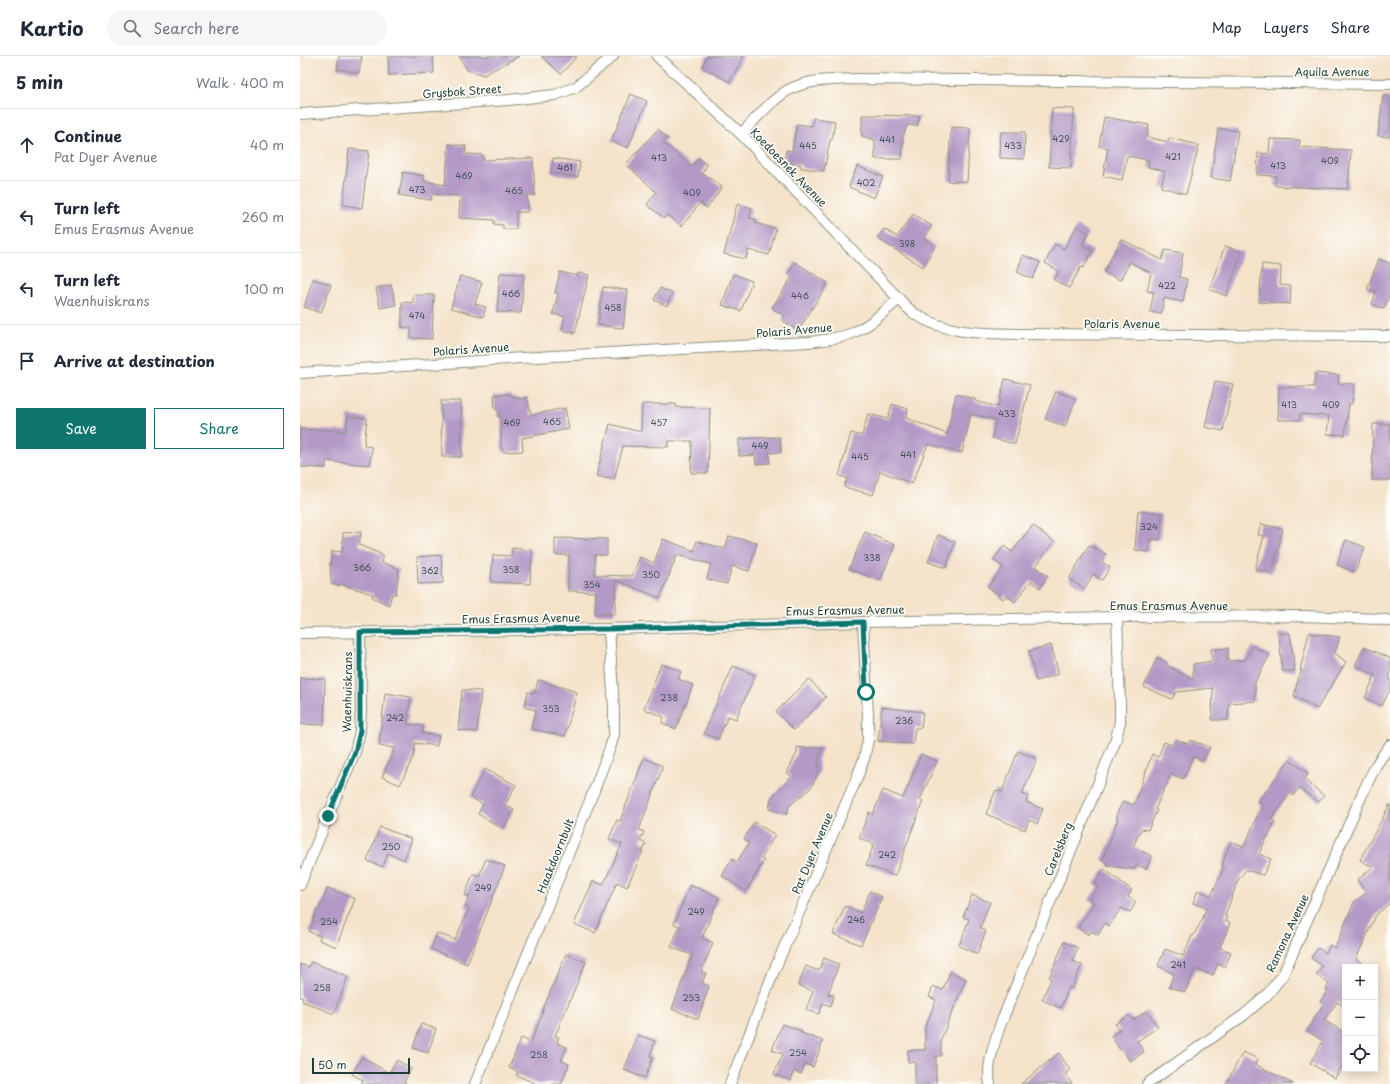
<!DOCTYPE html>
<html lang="en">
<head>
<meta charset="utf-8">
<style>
	body { margin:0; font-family:"Playpen Sans",sans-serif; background:#f6f6f7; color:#1f2937 }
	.controls { position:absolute; right:12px; bottom:12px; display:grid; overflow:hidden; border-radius:0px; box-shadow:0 2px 10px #0003 }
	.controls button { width:36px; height:36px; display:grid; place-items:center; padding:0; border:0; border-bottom:1px solid #e0e1e3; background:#fff; color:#1f2937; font:20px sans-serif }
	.scale { position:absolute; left:12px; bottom:10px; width:98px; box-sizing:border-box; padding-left:4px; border:2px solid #1f3d34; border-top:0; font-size:11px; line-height:14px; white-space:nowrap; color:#1f3d34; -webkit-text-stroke:3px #fdfcf7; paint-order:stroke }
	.stop { position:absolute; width:12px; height:12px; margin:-9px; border:3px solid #0f766e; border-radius:50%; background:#fff }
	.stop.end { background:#0f766e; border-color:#fff; box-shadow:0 1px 4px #0008 }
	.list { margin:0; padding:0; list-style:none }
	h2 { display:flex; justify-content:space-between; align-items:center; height:52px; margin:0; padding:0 16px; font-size:17px }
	h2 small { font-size:13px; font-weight:400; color:#747a83 }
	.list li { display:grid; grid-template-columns:26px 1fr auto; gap:12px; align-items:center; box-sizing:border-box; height:72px; padding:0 16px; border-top:1px solid #e0e1e3 }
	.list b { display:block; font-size:15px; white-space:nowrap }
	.list p { margin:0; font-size:13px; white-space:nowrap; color:#747a83 }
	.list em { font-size:13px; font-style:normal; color:#747a83 }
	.actions { display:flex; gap:8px; padding:12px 16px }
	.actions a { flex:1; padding:9px 0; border:1px solid #0f766e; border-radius:0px; text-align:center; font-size:14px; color:#0f766e }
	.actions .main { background:#0f766e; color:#fff }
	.icon { flex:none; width:22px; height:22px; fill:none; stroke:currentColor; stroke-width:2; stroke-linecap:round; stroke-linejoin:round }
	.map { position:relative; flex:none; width:1090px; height:1028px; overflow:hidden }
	header { display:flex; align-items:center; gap:24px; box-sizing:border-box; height:56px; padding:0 20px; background:#fff; border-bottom:1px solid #e0e1e3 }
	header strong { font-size:19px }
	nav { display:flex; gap:22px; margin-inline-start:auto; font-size:14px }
	.search { width:280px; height:36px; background:#f6f6f7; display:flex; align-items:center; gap:10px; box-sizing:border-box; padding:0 14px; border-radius:22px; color:#747a83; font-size:15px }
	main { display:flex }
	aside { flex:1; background:#fff }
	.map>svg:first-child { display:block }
	.building { fill:#b399c6 }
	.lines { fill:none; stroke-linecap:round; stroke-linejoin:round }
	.minor-casing { stroke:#8a907e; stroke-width:12 }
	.minor { stroke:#fff; stroke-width:10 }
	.route { stroke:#0f766e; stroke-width:5 }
	.labels { text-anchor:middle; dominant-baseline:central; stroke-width:3.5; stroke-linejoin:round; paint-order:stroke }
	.number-label { font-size:9px; fill:#445458 }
	.street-label { font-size:11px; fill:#1f3d34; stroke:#fdfcf7 }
</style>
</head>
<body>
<header>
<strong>Kartio</strong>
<div class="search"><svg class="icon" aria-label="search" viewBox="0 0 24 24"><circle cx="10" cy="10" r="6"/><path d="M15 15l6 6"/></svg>Search here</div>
<nav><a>Map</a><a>Layers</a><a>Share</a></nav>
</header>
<main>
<aside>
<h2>5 min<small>Walk · 400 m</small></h2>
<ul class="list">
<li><svg class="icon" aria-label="ahead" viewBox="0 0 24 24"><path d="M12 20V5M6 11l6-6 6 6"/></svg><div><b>Continue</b><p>Pat Dyer Avenue</p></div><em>40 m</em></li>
<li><svg class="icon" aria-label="left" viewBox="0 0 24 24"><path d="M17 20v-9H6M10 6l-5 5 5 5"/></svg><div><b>Turn left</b><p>Emus Erasmus Avenue</p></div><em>260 m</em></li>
<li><svg class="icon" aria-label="left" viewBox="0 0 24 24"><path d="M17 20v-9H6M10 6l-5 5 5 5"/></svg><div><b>Turn left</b><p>Waenhuiskrans</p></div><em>100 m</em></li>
<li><svg class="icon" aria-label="arrive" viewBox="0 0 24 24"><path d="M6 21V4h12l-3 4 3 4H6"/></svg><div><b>Arrive at destination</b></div></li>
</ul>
<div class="actions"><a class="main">Save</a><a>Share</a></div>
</aside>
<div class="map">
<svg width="1090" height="1028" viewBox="0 0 1090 1028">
	<rect width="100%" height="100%" fill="#fdfcf7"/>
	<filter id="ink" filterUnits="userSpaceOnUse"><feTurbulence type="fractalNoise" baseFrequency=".025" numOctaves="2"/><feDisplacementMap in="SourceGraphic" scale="8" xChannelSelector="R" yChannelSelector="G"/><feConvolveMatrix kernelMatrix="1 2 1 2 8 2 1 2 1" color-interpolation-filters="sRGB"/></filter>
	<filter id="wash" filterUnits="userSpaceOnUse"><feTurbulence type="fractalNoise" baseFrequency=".012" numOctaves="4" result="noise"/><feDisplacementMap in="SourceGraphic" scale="16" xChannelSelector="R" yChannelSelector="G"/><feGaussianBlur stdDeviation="0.9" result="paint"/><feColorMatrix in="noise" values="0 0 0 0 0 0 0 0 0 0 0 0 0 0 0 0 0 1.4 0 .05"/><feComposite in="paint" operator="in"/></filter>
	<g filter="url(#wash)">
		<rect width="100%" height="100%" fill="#f4e2c9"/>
		<g id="blocks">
			<g class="building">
				<path d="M39,0H62L59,17L37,13Z"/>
				<path d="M88,0H133L134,17L89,19Z"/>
				<path d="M159,0H219L184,19L167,14Z"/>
				<path d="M241,0H277L261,18Z"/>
				<path d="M407,0H444L430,26L402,11Z"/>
				<path d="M331,38L347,45L328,92L311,85Z"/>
				<path d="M1083,40L1090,41V81L1078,80Z"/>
				<path d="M752,52L774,53L771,112L749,111Z"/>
				<path d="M562,59L620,60L617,70L607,69L603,81L602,103H575V84L562,80Z"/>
				<path d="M804,61L849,69L847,81L868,86L869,82L899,89L886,138L861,131L865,115L848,111L849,104L827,100L822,124L803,120L808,92L799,90Z"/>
				<path d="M513,62L535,65L532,84H530L524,115L501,112V109L484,106L486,94L492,95L497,68L512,70Z"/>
				<path d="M651,71L670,72L667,126L648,125Z"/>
				<path d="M918,72L938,75L930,125L911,122Z"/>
				<path d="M358,73L367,82L363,86L391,111L398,102L407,109L402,117L422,131L407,152L400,147L382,170L367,159L364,162L347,149L356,136L326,108Z"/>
				<path d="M701,76H725L724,103L700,102Z"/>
				<path d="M970,83L1000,84L999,91L1051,94L1048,133L975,130L976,120L957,119L958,97L969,98Z"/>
				<path d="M149,88L166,90L165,98L183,99V104L233,102L235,139H227L228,156H216V173H203V169L194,168V164L159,162L160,140L132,138L131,144L99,139L103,116L124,120V125L145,129Z"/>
				<path d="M49,93L69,95L62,152L43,149Z"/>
				<path d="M253,102L280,106L278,121L251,117Z"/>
				<path d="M557,110L583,121L574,142L549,131Z"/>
				<path d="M437,148L452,152L449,162L456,163L455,167L476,173L469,199L448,194L446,203L424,198Z"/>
				<path d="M613,158L632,170L624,183L635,190L623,211L577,182L584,173L597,181Z"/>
				<path d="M777,170L789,177L782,189L793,195L783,212L781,211L769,232L754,224L759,215L745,207L755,188L764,193Z"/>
				<path d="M821,183L862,204L865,194L883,197L879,221L887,223L883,246L864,242L861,258L850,256L854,236L847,235L851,217L830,206L820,224L804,216Z"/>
				<path d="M925,190L942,196L926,240L909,233Z"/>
				<path d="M723,199L740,206L733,223L717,216Z"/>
				<path d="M1079,203L1090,207V237L1084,253L1072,248L1076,236L1067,233Z"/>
				<path d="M495,206L528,227L498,275L482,264L485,260L472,252L492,221L488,218Z"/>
				<path d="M962,208L981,210L980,229L991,230L990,248L959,246Z"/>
				<path d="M260,216L278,220V217L289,219L275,277L262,274L265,261L253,258L258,238L255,237Z"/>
				<path d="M200,217L224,218L221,257L197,256Z"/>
				<path d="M433,218L452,225L441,255L422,249Z"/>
				<path d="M160,220L182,226L175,248L186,251L183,261L151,252Z"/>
				<path d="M13,223L31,229L21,257L4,251Z"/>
				<path d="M91,229L96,249L80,252L76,232Z"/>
				<path d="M303,231L328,234L323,272L298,269Z"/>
				<path d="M360,232L372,237L367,250L354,244Z"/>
				<path d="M113,239H134L132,283L111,282V272L102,271V246L113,247Z"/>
				<path d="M1015,317L1039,319L1038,327L1054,328L1052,348H1049L1045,379L1027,378L1029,360L1000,358V364H978L979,331H1014Z"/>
				<path d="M705,323L730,329L715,388L692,382L696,364L671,358L662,397L628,388L612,428L580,415L573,439L544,431L547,422L539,420L551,377L562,380L568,358L588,363L592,348L608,353L606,362L647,378L656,338L675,343V345L698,351Z"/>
				<path d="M915,325L933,328L923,375L905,371Z"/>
				<path d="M756,335L776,343L765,371L745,363Z"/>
				<path d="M210,338L211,340L220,343L227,341L231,359L265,352L269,373L222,382L223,395L203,396L201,391V360L198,361V354L195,353L194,339Z"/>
				<path d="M141,345H161L162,401H142Z"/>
				<path d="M342,348H376V351L410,352L408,417H391L392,385H368V391L323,390L314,424L296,420L310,368L341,376Z"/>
				<path d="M48,360L67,362L64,390L72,391L70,409L26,405V412L0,411V373L46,375Z"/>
				<path d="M1073,368H1090V424H1072Z"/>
				<path d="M480,381L481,396L469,397L470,407L456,408L455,399L439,400V383Z"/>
				<path d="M838,455L862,457L860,484L850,483L849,496L835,494Z"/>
				<path d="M961,468L983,473L972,517L955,513L964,480L958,479Z"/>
				<path d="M733,469L754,486L735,511L748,520L740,532L731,525L715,546L706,539L703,543L688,531L703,511L693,504L704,490L712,496Z"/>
				<path d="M61,476L59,489L83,499L81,506L99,513L96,538H92L89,549L72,541L73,538L40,528L38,530L31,528L30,506H31L32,495L42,496L43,477Z"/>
				<path d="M565,476L595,489L580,525L549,513Z"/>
				<path d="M638,479L655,486L646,512L628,506Z"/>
				<path d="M429,480L457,487L449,515L432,510L427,528L407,523L411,508L377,499L360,542L316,524L315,558H295L296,536L268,535L269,499H255V482L307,483V499H295V519L332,520L340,501L354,507L363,483L394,495L397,485L425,493Z"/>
				<path d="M1046,484L1065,491L1055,516L1037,509Z"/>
				<path d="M789,489L806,498L802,506L810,511L802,524L793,518L785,533L769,523Z"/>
				<path d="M212,492L232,494L230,528L191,526L193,499L211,500Z"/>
				<path d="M141,499L143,527L118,528L117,501Z"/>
				<path d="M979,577H990L995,615H982Z"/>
				<path d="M1009,577L1040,581L1035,597L1046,606L1017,653L994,640L998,623L1002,614H1000Z"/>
				<path d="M751,589L759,618L736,625L729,595Z"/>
				<path d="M953,590L970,599L955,626V645L929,647L928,664H912L913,632L876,636L872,643L844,631L857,601L867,607L868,610L893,623V608L912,605L911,593L928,592V605L945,604Z"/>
				<path d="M1064,591L1090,602V633L1082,650L1065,642L1075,619L1055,609Z"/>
				<path d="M361,608L381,615L378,623L393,629L376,673L362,667L364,661L344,653Z"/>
				<path d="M433,610L455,619L436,663L428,660L418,683L404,677Z"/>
				<path d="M0,622L25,623L24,669L0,668Z"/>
				<path d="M509,623L526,641L494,674L476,656Z"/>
				<path d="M238,624L277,636L265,680L231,673L236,654L224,651L228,636L235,637Z"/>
				<path d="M162,634L181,635L177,676L158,674Z"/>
				<path d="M85,637L111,641L107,668L123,670L122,677L139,680L137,690L115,687L114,699L100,729L82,721L95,692L79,690Z"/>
				<path d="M582,651L623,656L621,672H615L613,688L578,685Z"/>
				<path d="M875,683L888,688L890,684L910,691L903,705L893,701L883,723L871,718L855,753L857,754L848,774L841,773L833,791L852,800L846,813L837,809L834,813L807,810L808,807L802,804L811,783L817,765V757L823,745L834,749L852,698L858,701L864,686L872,689Z"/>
				<path d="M497,691L504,692L523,691L518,703L519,716L511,732L489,750L487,758L469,753L471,742L492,720L487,717L497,697Z"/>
				<path d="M718,695L737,703L722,738L728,740L726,746L743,753L737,768L729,764L725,774L686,758L696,734L702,736Z"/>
				<path d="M621,698L637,705L620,744L623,745L595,820L566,809L574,788L559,782L569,756L573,758L583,734L603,742Z"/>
				<path d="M344,702L363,710L339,774L344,776L340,785L346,788L327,831L317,826L295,877L274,868L293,825L303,829L322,788L309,783L317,764L320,765Z"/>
				<path d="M989,704L1008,717L1005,724L1024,740L1019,746L999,732L993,740L990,737L971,764L975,765L959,798L971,803L963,819L946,814L938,824L925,860L927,861L925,865L930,867L920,892L931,896L925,911L918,908L913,919L895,913L885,936L869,931L874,918L858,910L865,893L883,900L892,880H893L902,864L906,852L893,847L898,834L911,840L924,811L922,810L924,803L931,785L944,791L962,749L958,746Z"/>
				<path d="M185,713L216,729L205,749L214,754L203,773L178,758L183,748L170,741Z"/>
				<path d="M1090,748V847L1076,859L1056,903L1067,911H1045V951L1037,946L1024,964L1045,977V1005L1035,1022L1010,1007L1023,985L1007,975L1023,948L1020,946L1028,934L1026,933L1029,928L1016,919L1022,910L1011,902L1018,892L1026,897L1030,889L1035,892L1054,846L1066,837L1057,824L1073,811L1060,804Z"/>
				<path d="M454,766L475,779L461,803L464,805L446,835L422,820L432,803L437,806L449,787L444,783Z"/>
				<path d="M80,771L112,783L104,804L88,797L83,811L67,805Z"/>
				<path d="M186,803L205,810L167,908L131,893L137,877L155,884L169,852L165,851L169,840L165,839L173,818L179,820Z"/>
				<path d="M804,813L832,834L828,841L836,846L830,856L821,852L809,870L805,867L798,879L791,875L789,879L778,872L794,847L789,844L798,830L794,828Z"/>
				<path d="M390,829L419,841L402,882L413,887L401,916L406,917L402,927L409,930L398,963L372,953L392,899L371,891L380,870L374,868Z"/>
				<path d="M28,832L55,843L36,891L19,884L21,880L9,876L17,854H19Z"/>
				<path d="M570,835L582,841L561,889L533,878L545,850L561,857Z"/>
				<path d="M672,839L690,846L680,872L686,875L677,898L659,890L669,863L663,861Z"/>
				<path d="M764,886L778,892L772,905L782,909L772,932L769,931L761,952L742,944L751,923L749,922Z"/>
				<path d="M266,898L286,906L255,980L259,981L257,987L267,991L261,1005L269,1008L261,1028H237L216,1019L218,1015L209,1012L221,982L231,986L243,956H242Z"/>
				<path d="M524,902L539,908L528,938L534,940L530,950L523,947L519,958L506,954L513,935L498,929L506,910L519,915Z"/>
				<path d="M11,906L48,920L34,958L2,945L3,942L0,941V908L9,911Z"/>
				<path d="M650,916L666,923L641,983V1000H636V1028H615V1006H608V994H625V972L636,944L629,941L633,930L643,934Z"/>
				<path d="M847,955L858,971L837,985L844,996L830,1005L822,993L820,994L811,980L820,974L815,968L829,959L833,964Z"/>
				<path d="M121,968L136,973L128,997L113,992Z"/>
				<path d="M482,968L502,975L501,977L523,985L513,1011L505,1008L501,1018L494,1015L491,1025L474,1018L483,998L472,994Z"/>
				<path d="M338,979L355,985L350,1000L353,1001L345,1022L324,1014Z"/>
				<path d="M943,996L958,1003L955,1008L993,1028H926Z"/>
				<path d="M759,997L770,1014L765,1018L772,1028H721Z"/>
				<path d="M62,1001L89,1017L97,1004L111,1013L104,1026L107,1028H61L63,1024L52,1018Z"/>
			</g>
		</g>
	</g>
	<g filter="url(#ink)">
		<use href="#blocks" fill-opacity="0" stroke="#8a907e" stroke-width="1"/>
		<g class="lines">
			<g class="minor-casing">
				<g id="minor">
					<path d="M357,0L441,78L599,243C604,248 609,254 615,258C647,279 686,277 723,278L1090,280"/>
					<path d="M0,58L208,44L255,39L276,31L313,0"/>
					<path d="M441,78C455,64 477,37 495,31C514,23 534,24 554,23L1090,28"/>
					<path d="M0,317L236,301L509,286C523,284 537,283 550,278C568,271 584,256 599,243"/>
					<path d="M0,577L309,573L563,566L817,561L1004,560L1080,563L1090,565"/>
					<path d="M0,829L28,760L55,696L60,675L61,654L60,576"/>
					<path d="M175,1028L295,732L311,689L314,678V653L309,573"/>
					<path d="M430,1028L474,915L556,724L564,703L568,684V660L563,566"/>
					<path d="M690,1028C686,1010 695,984 701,967L815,686L820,666V649L817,561"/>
					<path d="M847,1028L944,959L966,940L983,919L1064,734L1076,709L1090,689"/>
				</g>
			</g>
			<use href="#minor" class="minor"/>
		</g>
	</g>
	<g class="lines" filter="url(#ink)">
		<path class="route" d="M28,760L55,696L60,675V576L309,573L563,566L566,636"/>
	</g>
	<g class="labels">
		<g class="number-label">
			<text x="761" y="82">429</text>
			<text x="587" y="83">441</text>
			<text x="508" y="89">445</text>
			<text x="713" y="89">433</text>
			<text x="873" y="100">421</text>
			<text x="359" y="101">413</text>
			<text x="1030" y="104">409</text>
			<text x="978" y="109">413</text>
			<text x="265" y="111">461</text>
			<text x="164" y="119">469</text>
			<text x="566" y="126">402</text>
			<text x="117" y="133">473</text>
			<text x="214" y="134">465</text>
			<text x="392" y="136">409</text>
			<text x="607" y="187">398</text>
			<text x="867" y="229">422</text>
			<text x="211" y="237">466</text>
			<text x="500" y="239">446</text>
			<text x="313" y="251">458</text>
			<text x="117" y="259">474</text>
			<text x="989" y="348">413</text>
			<text x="1031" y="348">409</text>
			<text x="707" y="357">433</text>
			<text x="252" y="365">465</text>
			<text x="212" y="366">469</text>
			<text x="359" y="366">457</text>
			<text x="460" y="389">449</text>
			<text x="608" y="398">441</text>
			<text x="560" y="400">445</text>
			<text x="849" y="470">324</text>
			<text x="572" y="501">338</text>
			<text x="62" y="511">366</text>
			<text x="211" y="513">358</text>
			<text x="130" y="514">362</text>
			<text x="351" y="518">350</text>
			<text x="292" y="528">354</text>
			<text x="369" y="641">238</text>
			<text x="251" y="652">353</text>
			<text x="95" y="661">242</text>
			<text x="604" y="664">236</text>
			<text x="91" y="790">250</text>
			<text x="587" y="798">242</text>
			<text x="183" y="831">249</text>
			<text x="396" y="855">249</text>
			<text x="556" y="863">246</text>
			<text x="29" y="865">254</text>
			<text x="878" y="908">241</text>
			<text x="22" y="931">258</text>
			<text x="391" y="941">253</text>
			<text x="498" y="996">254</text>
			<text x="239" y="998">258</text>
		</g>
		<g class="street-label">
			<text x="1032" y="15">Aquila Avenue</text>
			<text transform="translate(162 35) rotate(-4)">Grysbok Street</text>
			<text transform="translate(489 111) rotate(46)">Koedoesnek Avenue</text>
			<text x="822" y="267">Polaris Avenue</text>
			<text transform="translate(494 274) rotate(-5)">Polaris Avenue</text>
			<text transform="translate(171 293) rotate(-4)">Polaris Avenue</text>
			<text x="869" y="549">Emus Erasmus Avenue</text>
			<text transform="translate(545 554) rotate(-1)">Emus Erasmus Avenue</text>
			<text transform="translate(221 562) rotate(-1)">Emus Erasmus Avenue</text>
			<text transform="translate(47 636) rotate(-89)">Waenhuiskrans</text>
			<text transform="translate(758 793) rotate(-68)">Carelsberg</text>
			<text transform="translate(512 797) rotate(-67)">Pat Dyer Avenue</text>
			<text transform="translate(255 800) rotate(-68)">Haakdoornbult</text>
			<text transform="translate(987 877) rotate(-65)">Ramona Avenue</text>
		</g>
	</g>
</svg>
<div class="controls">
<button>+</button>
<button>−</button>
<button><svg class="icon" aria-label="locate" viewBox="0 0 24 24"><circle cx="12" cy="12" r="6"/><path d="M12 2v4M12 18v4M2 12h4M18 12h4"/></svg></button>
</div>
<div class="scale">50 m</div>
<div class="stop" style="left:566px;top:636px"></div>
<div class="stop end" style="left:28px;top:760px"></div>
</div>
</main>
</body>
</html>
